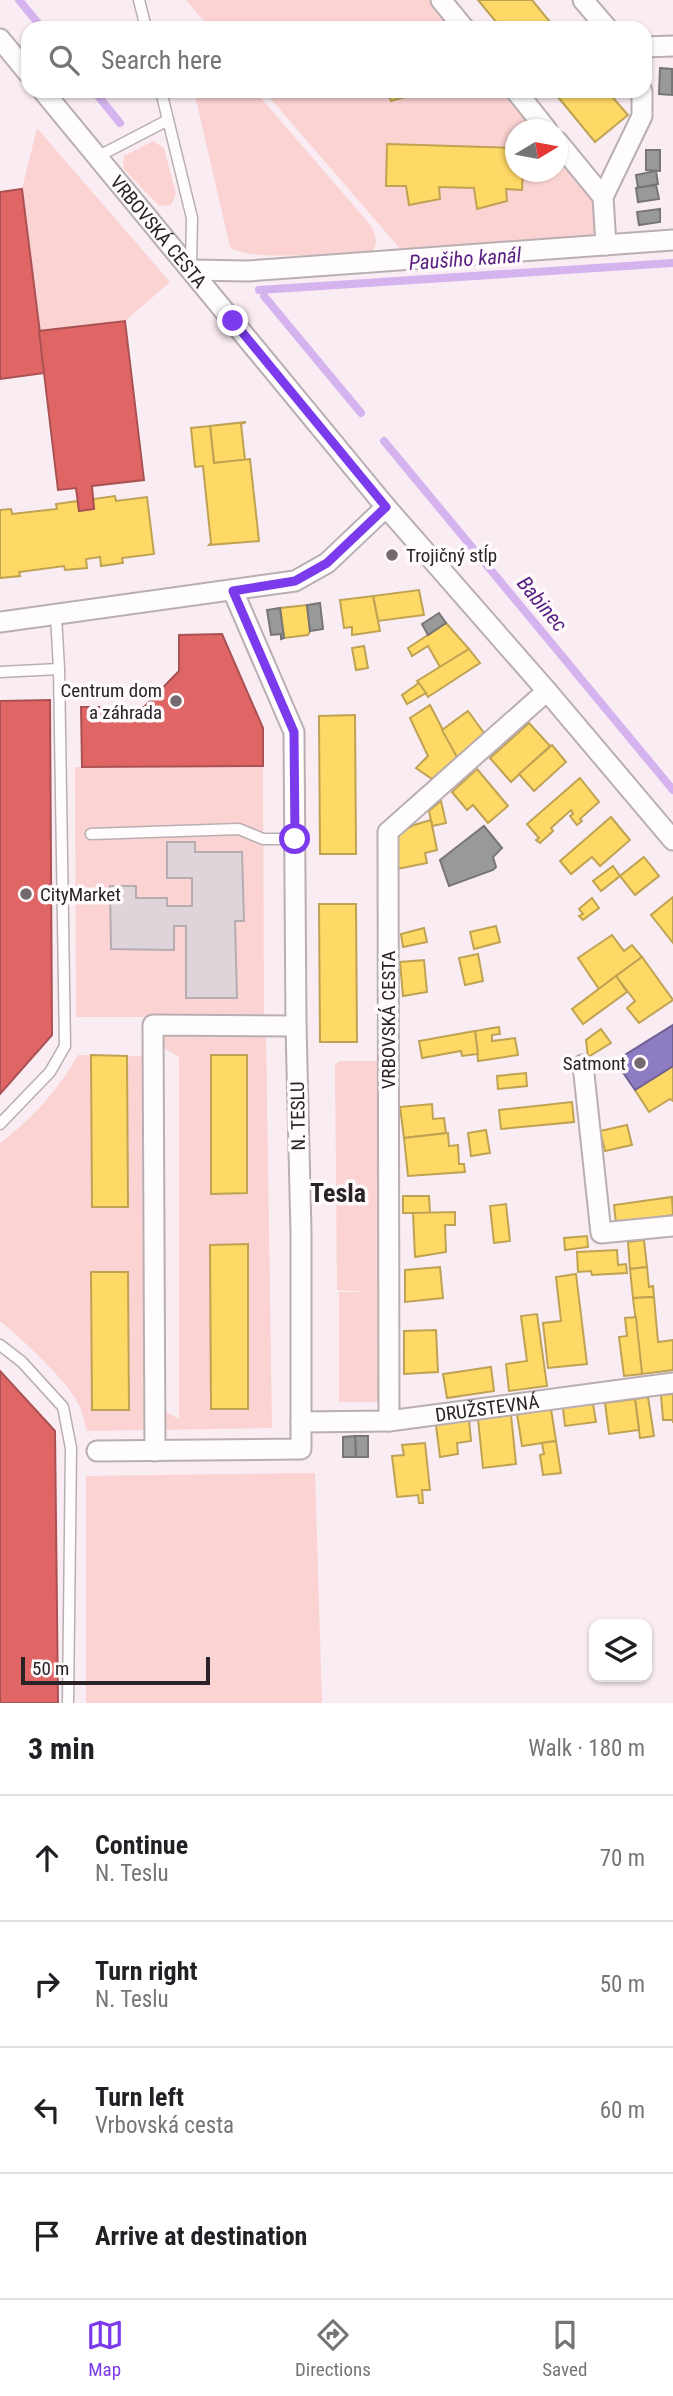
<!DOCTYPE html>
<html lang="en">
<head>
<meta charset="utf-8">
<style>
	body { margin:0; font-family:"Roboto Condensed",sans-serif; background:#f2f2f2; color:#202124 }
	.controls { position:absolute; right:21px; bottom:21px; display:grid; overflow:hidden; border-radius:14px; box-shadow:0 2px 5px #0004 }
	.controls button { width:63px; height:63px; display:grid; place-items:center; padding:0; border:0; border-bottom:2px solid #e0e0e0; background:#fff; color:#202124; font:35px sans-serif }
	.compass { position:absolute; left:505px; top:119px; width:63px; height:63px; border-radius:50%; background:#fff; box-shadow:0 2px 5px #0004; rotate:80deg }
	.scale { position:absolute; left:21px; bottom:18px; width:189px; box-sizing:border-box; padding-left:7px; border:4px solid #2b2227; border-top:0; font-size:19px; line-height:24px; white-space:nowrap; color:#2b2227; -webkit-text-stroke:5px #fffafc; paint-order:stroke }
	.stop { position:absolute; width:21px; height:21px; margin:-16px; border:5px solid #7c3aed; border-radius:50%; background:#fff }
	.stop.end { background:#7c3aed; border-color:#fff; box-shadow:0 2px 7px #0008 }
	.list { margin:0; padding:0; list-style:none }
	h2 { display:flex; justify-content:space-between; align-items:center; height:91px; margin:0; padding:0 28px; font-size:30px }
	h2 small { font-size:23px; font-weight:400; color:#757577 }
	.list li { display:grid; grid-template-columns:46px 1fr auto; gap:21px; align-items:center; box-sizing:border-box; height:126px; padding:0 28px; border-top:2px solid #e0e0e0 }
	.list b { display:block; font-size:26px; white-space:nowrap }
	.list p { margin:0; font-size:23px; white-space:nowrap; color:#757577 }
	.list em { font-size:23px; font-style:normal; color:#757577 }
	.icon { flex:none; width:38px; height:38px; fill:none; stroke:currentColor; stroke-width:2; stroke-linecap:round; stroke-linejoin:round }
	.map { position:relative; flex:none; width:673px; height:1703px; overflow:hidden }
	.search { position:absolute; background:#fff; box-shadow:0 2px 5px #0004; left:21px; right:21px; top:21px; height:77px; display:flex; align-items:center; gap:18px; box-sizing:border-box; padding:0 24px; border-radius:21px; color:#757577; font-size:26px }
	.sheet { height:595px; background:#fff }
	nav { display:flex; justify-content:space-around; align-items:center; box-sizing:border-box; height:98px; border-top:2px solid #e0e0e0; background:#fff; font-size:19px; color:#757577 }
	nav a { display:grid; justify-items:center; gap:4px }
	nav .on { color:#7c3aed }
	.map>svg:first-child { display:block }
	.green { fill:#fbd3d2 }
	.homes { fill:#ffd966; stroke:#bfa253; stroke-width:2 }
	.shops { fill:#e06666; stroke:#aa5253; stroke-width:2 }
	.offices { fill:#8e7cc3; stroke:#706194; stroke-width:2 }
	.industry { fill:#999; stroke:#787577; stroke-width:2 }
	.lines { fill:none; stroke-linecap:round; stroke-linejoin:round }
	.stream { stroke:#d4b3ef; stroke-width:8 }
	.building { fill:#ded4da; stroke:#b5adb2; stroke-width:2 }
	.service-casing { stroke:#b9afb3; stroke-width:13 }
	.minor-casing { stroke:#b9afb3; stroke-width:23 }
	.service { stroke:#fefcfd; stroke-width:10 }
	.minor { stroke:#fefcfd; stroke-width:19 }
	.route { stroke:#7c3aed; stroke-width:9 }
	.poi-dot { fill:#73696e; stroke:#fffafc; stroke-width:2.5 }
	.labels { text-anchor:middle; dominant-baseline:central; stroke-width:7; stroke-linejoin:round; paint-order:stroke }
	.street-label { font-size:19px; fill:#2b2227; stroke:#fffafc }
	.poi-label { font-size:19px; fill:#2b2227; stroke:#fffafc; text-anchor:start }
	.water-label { font-size:21px; font-style:italic; fill:#571f80; stroke:#fffafc }
	.district-label { font-size:26px; font-weight:bold; fill:#2b2227; stroke:#fffafc }
</style>
</head>
<body>
<div class="map">
<svg width="673" height="1703" viewBox="0 0 673 1703">
	<rect width="100%" height="100%" fill="#f9ecf2"/>
	<g class="green">
		<path d="M186,0H441L464,28H210Z"/>
		<path d="M194,91H255L372,227C375,236 379,244 372,251C344,252 248,263 230,247Z"/>
		<path d="M264,91H516L547,129L516,130V172H558V142L603,197L606,245L408,258Z"/>
		<path d="M37,128L170,282L125,321L39,331L22,189Z"/>
		<path d="M153,141L164,148L176,194L171,205L159,206L123,168L124,156Z"/>
		<path d="M263,766L264,1017H76L75,767Z"/>
		<path d="M167,1031L266,1032L272,1428L155,1430V1406L179,1419V1057L161,1046L163,1035Z"/>
		<path d="M78,1055L145,1056V1430L87,1431C84,1423 83,1413 79,1405C67,1380 22,1339 0,1321V1143C31,1120 59,1089 78,1055Z"/>
		<path d="M340,1061H381L384,1291L378,1292L379,1402H339V1292H368L337,1290L335,1065Z"/>
		<path d="M315,1473L322,1703H86V1476Z"/>
	</g>
	<g class="homes">
		<path d="M478,0H532L555,28H501Z"/>
		<path d="M388,91H414L415,94L391,101Z"/>
		<path d="M553,91H607L628,115L595,142Z"/>
		<path d="M387,144L516,148V172H523L522,190L506,189L507,201L477,209L474,188L439,187L440,199L409,205L406,186H386Z"/>
		<path d="M246,422L241,424L245,460L214,463L210,426Z"/>
		<path d="M210,426L214,463L250,459L259,541L209,545L211,543L203,466L195,467L191,428Z"/>
		<path d="M115,496L116,501L147,497L154,554L122,558L123,563L101,566L100,557L86,559L87,568L65,570L64,566L19,572L20,576L0,578V510L11,509L12,514L57,509L56,504L78,501L79,511L94,509L93,499Z"/>
		<path d="M419,590L424,615L378,621L373,596Z"/>
		<path d="M373,596L380,631L352,635V627L344,628L340,600Z"/>
		<path d="M307,605L310,631L308,635L284,638L280,608Z"/>
		<path d="M446,623L469,649L440,667L428,646L412,656L408,648Z"/>
		<path d="M364,646L368,668L356,670L352,648Z"/>
		<path d="M469,649L480,663L428,697L417,681Z"/>
		<path d="M419,683L426,693L407,704L402,695Z"/>
		<path d="M430,705L457,757L432,779L416,768L428,756L410,718Z"/>
		<path d="M468,711L484,733L457,757L442,730Z"/>
		<path d="M355,715L356,854H320L319,716Z"/>
		<path d="M529,723L550,746L511,782L490,758Z"/>
		<path d="M552,745L566,762L534,791L519,774Z"/>
		<path d="M477,769L508,806L488,823L473,805L467,810L452,792Z"/>
		<path d="M580,778L599,802L580,819L582,821L577,825L570,816L573,814L571,810L551,828L553,831L540,843L536,840L539,838L527,824Z"/>
		<path d="M441,801L446,823L432,826L429,811Z"/>
		<path d="M611,817L630,840L600,866L592,857L571,874L560,861Z"/>
		<path d="M431,820L437,850L425,853L427,863L397,869L395,836L414,825Z"/>
		<path d="M644,857L659,876L635,895L620,876Z"/>
		<path d="M613,866L620,876L601,891L593,881Z"/>
		<path d="M673,897V943L651,915Z"/>
		<path d="M592,898L599,908L583,920L579,916L583,914L579,909Z"/>
		<path d="M319,904H356L357,1042H320Z"/>
		<path d="M496,926L500,942L474,949L470,932Z"/>
		<path d="M424,928L427,942L403,947L401,934Z"/>
		<path d="M612,935L624,951L632,945L642,957L599,989L578,958Z"/>
		<path d="M478,954L483,981L465,985L459,958Z"/>
		<path d="M642,957L673,1000L639,1023L627,1008L635,1001L616,976Z"/>
		<path d="M424,960L427,992L403,996L400,962Z"/>
		<path d="M616,976L627,992L583,1024L572,1009Z"/>
		<path d="M499,1027L500,1034L492,1035V1041L515,1038L518,1055L478,1061L475,1031Z"/>
		<path d="M601,1029L611,1043L588,1057L586,1040Z"/>
		<path d="M475,1031L478,1054L462,1056L461,1051L422,1058L419,1041Z"/>
		<path d="M91,1055L127,1056L128,1207H92Z"/>
		<path d="M211,1055H247V1193L211,1194Z"/>
		<path d="M673,1066V1101L670,1099L649,1112L635,1090Z"/>
		<path d="M526,1073L527,1086L498,1089L497,1076Z"/>
		<path d="M572,1102L574,1122L501,1129L499,1110Z"/>
		<path d="M432,1104L433,1119L444,1118L446,1133L404,1138L400,1107Z"/>
		<path d="M627,1125L632,1145L605,1151L600,1131Z"/>
		<path d="M486,1130L490,1153L471,1156L468,1133Z"/>
		<path d="M448,1133L449,1146L458,1145L459,1164H464L465,1172L408,1176L404,1138Z"/>
		<path d="M403,1196H429L430,1213H403Z"/>
		<path d="M672,1197L673,1215L616,1223L614,1205Z"/>
		<path d="M506,1204L510,1241L494,1243L490,1206Z"/>
		<path d="M455,1212V1225H445L446,1252L415,1257L413,1213Z"/>
		<path d="M587,1236L588,1247L565,1250L564,1238Z"/>
		<path d="M644,1240L647,1267L630,1269L628,1242Z"/>
		<path d="M248,1244V1409H211L210,1245Z"/>
		<path d="M617,1250L618,1265L626,1264L627,1273L592,1275L591,1271L578,1272L577,1252Z"/>
		<path d="M440,1267L443,1298L405,1302V1270Z"/>
		<path d="M647,1267L649,1287L653,1286L654,1297L633,1298L630,1269Z"/>
		<path d="M91,1272H128L129,1410H92Z"/>
		<path d="M576,1274L587,1364L548,1368L543,1323L561,1321L556,1277Z"/>
		<path d="M654,1297L658,1342L673,1340V1370L642,1374L633,1298Z"/>
		<path d="M537,1314L547,1386L509,1391L506,1364L527,1361L521,1316Z"/>
		<path d="M636,1317L642,1374L624,1376L619,1337L627,1336L625,1318Z"/>
		<path d="M436,1330L438,1372L404,1374V1331Z"/>
		<path d="M491,1367L494,1391L447,1398L443,1374Z"/>
		<path d="M673,1394V1423V1420H663L661,1395Z"/>
		<path d="M648,1397L654,1436L640,1438L635,1399Z"/>
		<path d="M635,1399L639,1430L609,1434L605,1403Z"/>
		<path d="M593,1404L596,1422L565,1426L563,1408Z"/>
		<path d="M551,1409L556,1441L522,1446L517,1414Z"/>
		<path d="M511,1415L516,1464L483,1468L478,1419Z"/>
		<path d="M469,1420L471,1441L457,1443L458,1454L440,1457L436,1425Z"/>
		<path d="M556,1441L561,1473L543,1475L540,1455L544,1454L542,1443Z"/>
		<path d="M425,1443L430,1490H422L423,1503H419L418,1495L397,1497L392,1456L404,1455L402,1445Z"/>
	</g>
	<g class="shops">
		<path d="M22,189L45,373L0,379V192Z"/>
		<path d="M125,321L144,480L92,486L94,509L79,511L76,488L58,490L39,331Z"/>
		<path d="M222,634L263,728V766L82,767L81,707H144L179,671V635Z"/>
		<path d="M50,700L52,1035L0,1094V701Z"/>
		<path d="M0,1371L55,1431L58,1703H0Z"/>
	</g>
	<path class="offices" d="M673,1025V1066L635,1090L615,1061Z"/>
	<g class="industry">
		<path d="M660,68L672,69V95L659,94Z"/>
		<path d="M646,150H660V171L646,170Z"/>
		<path d="M656,171L658,184L638,188L636,175Z"/>
		<path d="M656,185L659,199L638,202L636,188Z"/>
		<path d="M660,209V222L639,225L637,212Z"/>
		<path d="M320,603L323,629L310,631L307,605Z"/>
		<path d="M280,608L284,638L281,639V634L271,635L267,610Z"/>
		<path d="M439,613L446,623L428,635L422,624Z"/>
		<path d="M484,826L502,848L493,857L496,867L493,870L449,886L440,860Z"/>
		<path d="M355,1436H368V1457H356Z"/>
		<path d="M355,1436L356,1457H343V1437Z"/>
	</g>
	<g class="lines">
		<g class="stream">
			<path d="M19,0L42,28"/>
			<path d="M94,91L120,123"/>
			<path d="M259,290L673,263"/>
			<path d="M264,296L361,413"/>
			<path d="M384,441L673,790"/>
		</g>
	</g>
	<path class="building" d="M167,842H195V852H242L244,921H235L237,998H186V926H174V950L111,949L110,886H136V898H167V906H192V878H167Z"/>
	<g class="lines">
		<g class="service-casing">
			<g id="service">
				<path d="M139,0L146,28"/>
				<path d="M161,91L192,218L191,265"/>
				<path d="M97,157L168,120"/>
				<path d="M0,672L59,669"/>
				<path d="M91,834L239,829L263,839H295"/>
				<path d="M0,1124L50,1072L65,1046L59,669L56,615"/>
				<path d="M0,1345L22,1362L63,1407L71,1448L68,1703"/>
			</g>
		</g>
		<g class="minor-casing">
			<g id="minor">
				<path d="M441,0L464,28"/>
				<path d="M583,0L607,28"/>
				<path d="M0,39L28,73"/>
				<path d="M645,47L673,46"/>
				<path id="s1" d="M43,91L386,507L547,691L673,840"/>
				<path d="M516,91L547,130"/>
				<path d="M558,142L603,197"/>
				<path d="M606,245L603,197L642,116V91"/>
				<path d="M191,270L248,271L673,240"/>
				<path d="M0,622L295,581L327,563L386,507"/>
				<path d="M583,1065L601,1233L673,1226"/>
				<path d="M389,1421L388,832L547,691"/>
				<path id="s2" d="M301,1422L389,1421L673,1383"/>
				<path d="M97,1451L301,1449V1232L296,1026L294,732L233,591"/>
				<path d="M155,1451L153,1025L296,1026"/>
			</g>
		</g>
		<use href="#service" class="service"/>
		<use href="#minor" class="minor"/>
	</g>
	<g class="lines">
		<path class="route" d="M233,321L386,507L327,563L295,581L233,591L294,732L295,839"/>
	</g>
	<g class="poi-dot">
		<circle cx="392" cy="555" r="7"/>
		<circle cx="176" cy="701" r="7"/>
		<circle cx="26" cy="894" r="7"/>
		<circle cx="640" cy="1063" r="7"/>
	</g>
	<g class="labels">
		<g class="street-label">
			<text stroke="none"><textPath href="#s1" startOffset="182">VRBOVSKÁ CESTA</textPath></text>
			<text transform="translate(388 1020) rotate(-90)">VRBOVSKÁ CESTA</text>
			<text transform="translate(298 1116) rotate(-91)">N. TESLU</text>
			<text stroke="none"><textPath href="#s2" startOffset="187">DRUŽSTEVNÁ</textPath></text>
		</g>
		<g class="poi-label">
			<text x="406" y="555">Trojičný stĺp</text>
			<text x="162" y="690" text-anchor="end">Centrum dom<tspan x="162" dy="22">a záhrada</tspan></text>
			<text x="40" y="894">CityMarket</text>
			<text x="626" y="1063" text-anchor="end">Satmont</text>
		</g>
		<g class="water-label">
			<text transform="translate(465 259) rotate(-4)">Paušiho kanál</text>
			<text transform="translate(542 604) rotate(50)">Babinec</text>
		</g>
		<g class="district-label">
			<text x="338" y="1193">Tesla</text>
		</g>
	</g>
</svg>
<div class="controls">
<button><svg class="icon" aria-label="layers" viewBox="0 0 24 24"><path d="M12 4l9 5-9 5-9-5zM3 14l9 5 9-5"/></svg></button>
</div>
<svg class="compass" viewBox="-18 -18 36 36"><path d="M0-13l5 13h-10z" fill="#e53935"/><path d="M0 13l5-13h-10z" fill="#757577"/></svg>
<div class="scale">50 m</div>
<div class="stop" style="left:295px;top:839px"></div>
<div class="stop end" style="left:233px;top:321px"></div>
<div class="search"><svg class="icon" aria-label="search" viewBox="0 0 24 24"><circle cx="10" cy="10" r="6"/><path d="M15 15l6 6"/></svg>Search here</div>
</div>
<section class="sheet">
<h2>3 min<small>Walk · 180 m</small></h2>
<ul class="list">
<li><svg class="icon" aria-label="ahead" viewBox="0 0 24 24"><path d="M12 20V5M6 11l6-6 6 6"/></svg><div><b>Continue</b><p>N. Teslu</p></div><em>70 m</em></li>
<li><svg class="icon" aria-label="right" viewBox="0 0 24 24"><path d="M7 20v-9h11M14 6l5 5-5 5"/></svg><div><b>Turn right</b><p>N. Teslu</p></div><em>50 m</em></li>
<li><svg class="icon" aria-label="left" viewBox="0 0 24 24"><path d="M17 20v-9H6M10 6l-5 5 5 5"/></svg><div><b>Turn left</b><p>Vrbovská cesta</p></div><em>60 m</em></li>
<li><svg class="icon" aria-label="arrive" viewBox="0 0 24 24"><path d="M6 21V4h12l-3 4 3 4H6"/></svg><div><b>Arrive at destination</b></div></li>
</ul>
</section>
<nav>
<a class="on"><svg class="icon" aria-label="map" viewBox="0 0 24 24"><path d="M3 6l6-2 6 2 6-2v14l-6 2-6-2-6 2zM9 4v14M15 6v14"/></svg>Map</a>
<a><svg class="icon" aria-label="directions" viewBox="0 0 24 24"><path d="M12 3l9 9-9 9-9-9zM9 14v-3h6M13 9l2 2-2 2"/></svg>Directions</a>
<a><svg class="icon" aria-label="saved" viewBox="0 0 24 24"><path d="M7 4h10v16l-5-4-5 4z"/></svg>Saved</a>
</nav>
</body>
</html>
